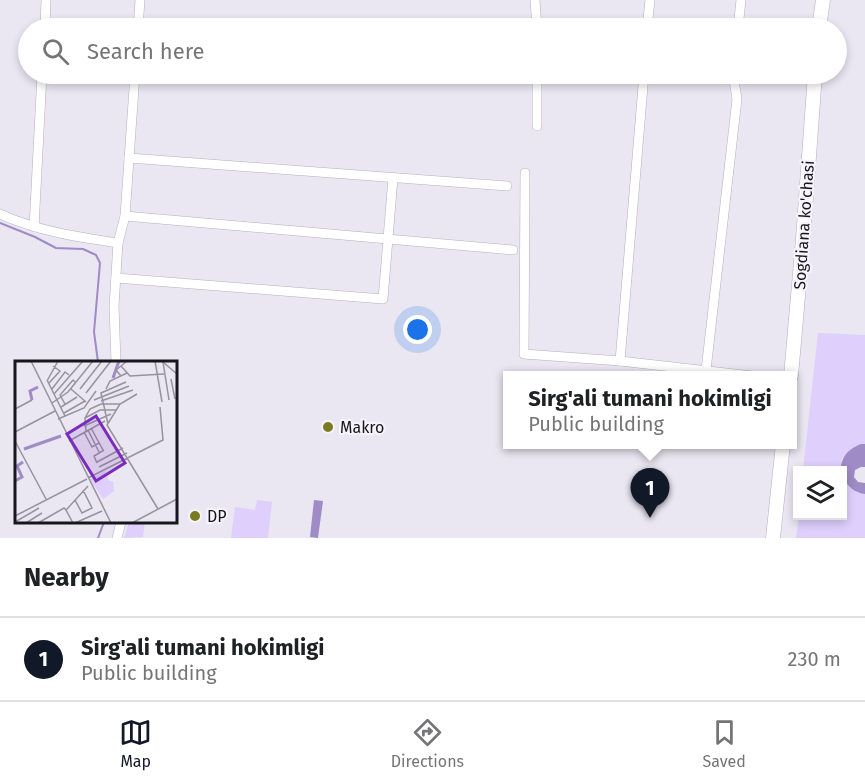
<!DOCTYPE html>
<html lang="en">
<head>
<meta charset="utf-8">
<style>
	body { margin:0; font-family:"Fira Sans",sans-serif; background:#f6f6f6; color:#202124 }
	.controls { position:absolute; right:18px; bottom:18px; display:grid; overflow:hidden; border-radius:0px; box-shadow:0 3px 9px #0003 }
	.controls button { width:54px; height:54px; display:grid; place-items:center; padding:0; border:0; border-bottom:2px solid #e0e0e0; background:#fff; color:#202124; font:30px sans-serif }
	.you { position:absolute; left:418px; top:330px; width:21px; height:21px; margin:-15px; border:4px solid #fff; border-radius:50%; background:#1a73e8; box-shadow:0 0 0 9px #1a73e833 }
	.badge { display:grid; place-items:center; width:39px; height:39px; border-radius:50%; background:#111827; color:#fff; font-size:20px; font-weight:700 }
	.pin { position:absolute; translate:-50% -50px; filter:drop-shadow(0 2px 3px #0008) }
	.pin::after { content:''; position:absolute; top:32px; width:21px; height:18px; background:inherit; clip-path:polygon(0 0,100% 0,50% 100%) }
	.popup { position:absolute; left:503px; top:371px; width:294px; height:78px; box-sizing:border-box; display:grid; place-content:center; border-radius:0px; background:#fff; filter:drop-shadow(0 2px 4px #0005); font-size:20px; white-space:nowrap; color:#757577 }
	.popup b { font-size:22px; color:#202124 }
	.popup::after { content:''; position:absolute; left:50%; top:100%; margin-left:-12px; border:12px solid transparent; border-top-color:#fff }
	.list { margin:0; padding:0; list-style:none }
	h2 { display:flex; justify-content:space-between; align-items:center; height:78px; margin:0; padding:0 24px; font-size:26px }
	h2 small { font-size:20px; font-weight:400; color:#757577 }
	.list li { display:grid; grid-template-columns:39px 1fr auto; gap:18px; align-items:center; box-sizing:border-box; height:84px; padding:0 24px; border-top:2px solid #e0e0e0 }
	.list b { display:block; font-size:22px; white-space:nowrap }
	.list p { margin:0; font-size:20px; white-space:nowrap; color:#757577 }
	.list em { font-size:20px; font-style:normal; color:#757577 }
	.icon { flex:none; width:33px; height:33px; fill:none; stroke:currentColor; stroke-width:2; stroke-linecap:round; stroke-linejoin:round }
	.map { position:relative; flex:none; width:865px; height:538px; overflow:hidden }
	.search { position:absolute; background:#fff; box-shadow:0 3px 9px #0003; left:18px; right:18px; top:18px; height:66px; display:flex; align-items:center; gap:15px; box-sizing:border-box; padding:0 21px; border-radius:33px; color:#757577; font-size:22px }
	.sheet { height:162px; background:#fff }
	nav { display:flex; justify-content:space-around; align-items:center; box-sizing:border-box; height:84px; border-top:2px solid #e0e0e0; background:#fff; font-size:16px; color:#757577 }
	nav a { display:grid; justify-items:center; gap:3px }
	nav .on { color:#111827 }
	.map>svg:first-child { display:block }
	.green { fill:#decffd }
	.water { fill:#9f8bc5 }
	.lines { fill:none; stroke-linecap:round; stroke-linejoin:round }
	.stream { stroke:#9f8bc5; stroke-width:2 }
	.street-casing { stroke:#b4b1bc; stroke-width:10 }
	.secondary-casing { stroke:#b4b1bc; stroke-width:15 }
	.street { stroke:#fff; stroke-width:9 }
	.secondary { stroke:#fff; stroke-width:14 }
	.poi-dot { fill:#7a7a21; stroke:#f7f3fd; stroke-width:2 }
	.labels { text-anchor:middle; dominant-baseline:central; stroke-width:4.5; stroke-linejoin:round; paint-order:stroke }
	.street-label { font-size:16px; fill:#17161a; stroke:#f7f3fd }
	.poi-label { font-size:16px; fill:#17161a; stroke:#f7f3fd; text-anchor:start }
	.inset-river { fill:none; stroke:#9f8bc5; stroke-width:3 }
	.inset-road { fill:none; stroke:#96939c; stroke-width:1.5 }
	.view { fill:#7b2cbf; fill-opacity:0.15; stroke:#7b2cbf; stroke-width:3 }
	.inset-edge { fill:none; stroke:#17161a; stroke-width:3 }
</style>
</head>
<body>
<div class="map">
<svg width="865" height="538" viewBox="0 0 865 538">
	<rect width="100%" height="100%" fill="#eae6f2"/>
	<g class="green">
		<path d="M818,333L865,335V444H861L842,458L840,470H803Z"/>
		<path d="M843,479C849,487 855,493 865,494V538H796L799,516H842Z"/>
		<path d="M257,500L272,502L268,538H231L235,507L255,510Z"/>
		<path d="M129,522H145L143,537L124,538Z"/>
	</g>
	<g class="water">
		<path d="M861,444H865V467H861L855,470L854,477L858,482L865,483V494C855,493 849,487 843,479L842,470H840C843,455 847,450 861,444Z"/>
		<path d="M314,500L323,501L318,538L310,537Z"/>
	</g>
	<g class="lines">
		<g class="stream">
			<path d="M0,223L35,237L56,248L83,249L96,255L100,263L94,332L98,362"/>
			<path d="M98,538L104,522"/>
		</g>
		<g class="street-casing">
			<g id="street">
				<path d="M535,0L537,28"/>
				<path d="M45,28L46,0"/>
				<path d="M138,28L140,0"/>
				<path d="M647,28L650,0"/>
				<path d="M738,28L741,0"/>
				<path d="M537,126V74"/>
				<path d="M129,158L507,186"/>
				<path d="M525,173L524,354L620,361L752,376"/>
				<path d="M0,214C38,231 77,237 118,243"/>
				<path d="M125,216L513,250"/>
				<path d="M34,227L42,74"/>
				<path d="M116,278L383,299L393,178"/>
				<path d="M620,361L644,74"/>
				<path d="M116,362L114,306L118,243L125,216L135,74"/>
				<path d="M706,370L737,99L733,74"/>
				<path d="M117,538L121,522"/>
			</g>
		</g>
		<g class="secondary-casing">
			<g id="secondary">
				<path d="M819,28L823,0"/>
				<path d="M791,376L803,239L815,74"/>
				<path d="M773,538L783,444"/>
			</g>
		</g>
		<use href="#street" class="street"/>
		<use href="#secondary" class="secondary"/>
	</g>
	<g class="poi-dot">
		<circle cx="328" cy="427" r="6"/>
		<circle cx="195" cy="516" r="6"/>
	</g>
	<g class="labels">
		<g class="street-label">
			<text transform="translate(804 225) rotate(-86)">Sogdiana ko'chasi</text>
		</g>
		<g class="poi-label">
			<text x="340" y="427">Makro</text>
			<text x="207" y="516">DP</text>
		</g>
	</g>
	<g transform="translate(15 361)">
		<rect width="162" height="162" fill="#eae6f2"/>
		<path d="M90,110L94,120H98L99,130L88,138L75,118Z" fill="#decffd"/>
		<path class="inset-river" d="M98,17L104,0M17,39L15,30L23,26M9,88L46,75M0,120L7,116L2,105L8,101"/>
		<path class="inset-road" d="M16,0L96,162M140,0L147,41M148,1L154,39M148,1L162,13M106,5L115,15L149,13M106,15L101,9L112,0M156,18L160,38M32,19L50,55M32,20L43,0M34,22L45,10L38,5M37,28L50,11L54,14M56,28L71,41M65,28L87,0M91,28L95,20L112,12M71,32L96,0M39,33L68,0M122,33L105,43L92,64L143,148M79,39L114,25M86,40L118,29M37,42L53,31L78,0M50,43L45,34L58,19L61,22M86,43H105M46,46L62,36M0,48L17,39M49,52L70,40M70,57L75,48L86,43M43,58L69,47L81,30M93,63L86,32L111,21M69,65L96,53M76,67L88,89M73,69L84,91M71,70L70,57L85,49H101M0,71L40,50M69,71L77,86L84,82M0,80L31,138M54,80L90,60M82,101L108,87M82,102L79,95L89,89M84,106L112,92M73,117L148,79L145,46M60,139L67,152L77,147L68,129M0,155L72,118M0,161L24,147M11,162L27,152M23,162L49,147L51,149M58,162L51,149L73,125M60,162L87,150M117,162L162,138"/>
		<path class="view" d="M81,55L110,102L81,120L52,73Z"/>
		<rect width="162" height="162" class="inset-edge"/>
	</g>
</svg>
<div class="controls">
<button><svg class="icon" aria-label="layers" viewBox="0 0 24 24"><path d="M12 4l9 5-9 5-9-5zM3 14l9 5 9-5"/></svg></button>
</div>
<div class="you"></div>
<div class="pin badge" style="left:650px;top:518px">1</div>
<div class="popup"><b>Sirg'ali tumani hokimligi</b>Public building</div>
<div class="search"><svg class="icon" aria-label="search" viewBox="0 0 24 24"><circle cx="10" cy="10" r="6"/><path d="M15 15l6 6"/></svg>Search here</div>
</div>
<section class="sheet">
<h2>Nearby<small></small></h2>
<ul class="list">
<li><span class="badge">1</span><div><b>Sirg'ali tumani hokimligi</b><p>Public building</p></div><em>230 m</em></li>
</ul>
</section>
<nav>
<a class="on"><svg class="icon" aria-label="map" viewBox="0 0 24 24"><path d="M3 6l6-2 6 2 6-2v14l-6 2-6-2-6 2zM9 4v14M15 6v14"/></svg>Map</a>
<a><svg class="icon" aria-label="directions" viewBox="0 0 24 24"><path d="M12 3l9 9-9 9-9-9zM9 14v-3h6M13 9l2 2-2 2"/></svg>Directions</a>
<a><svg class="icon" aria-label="saved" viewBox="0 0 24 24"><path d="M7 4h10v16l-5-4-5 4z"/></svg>Saved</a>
</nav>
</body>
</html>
